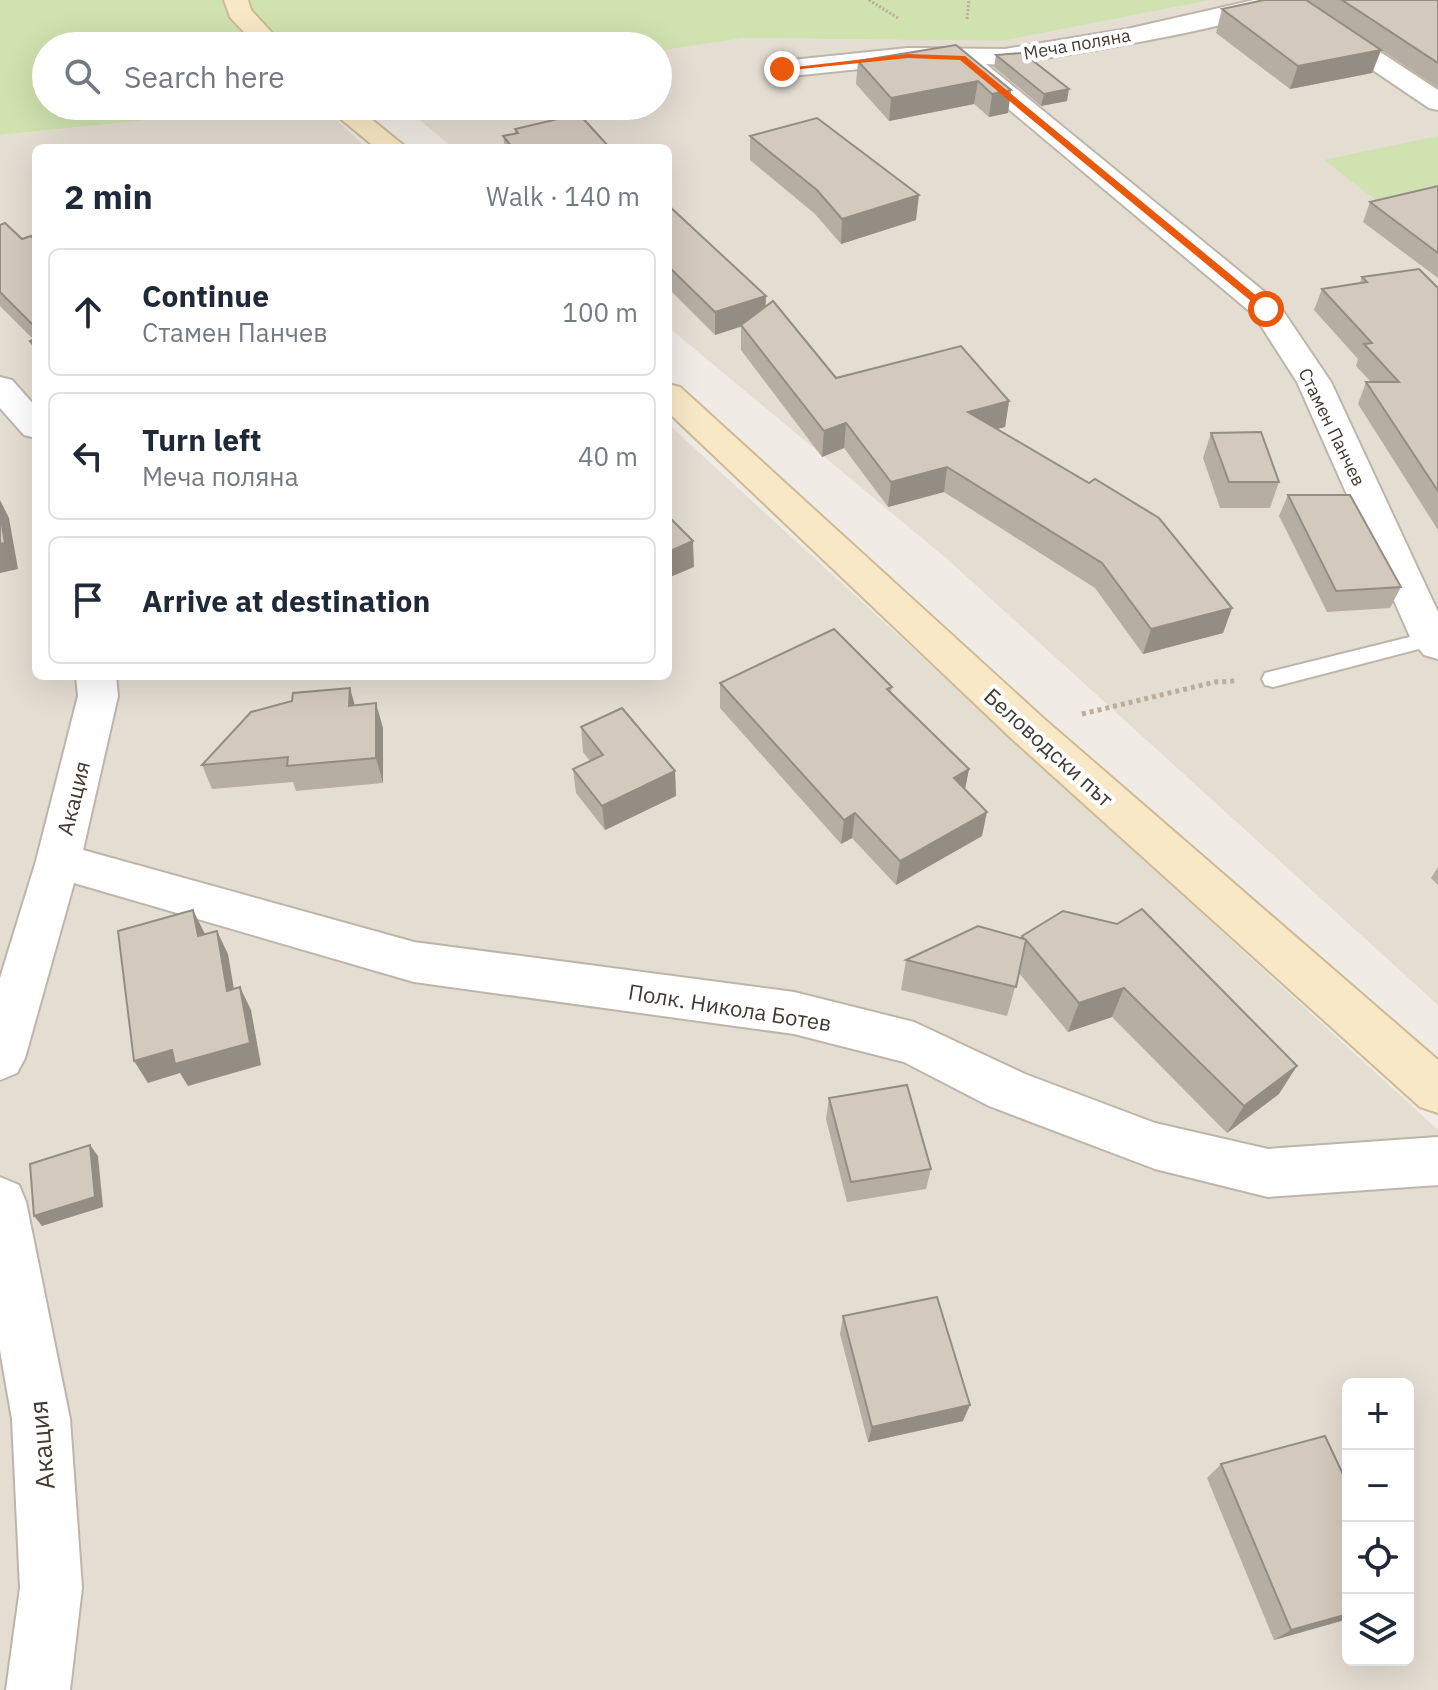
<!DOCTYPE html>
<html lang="en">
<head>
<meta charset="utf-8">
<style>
	body { margin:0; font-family:"IBM Plex Sans",sans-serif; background:#f6f6f7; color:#1f2937 }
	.controls { position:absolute; right:24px; bottom:24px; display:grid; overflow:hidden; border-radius:12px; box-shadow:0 8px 32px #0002 }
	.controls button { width:72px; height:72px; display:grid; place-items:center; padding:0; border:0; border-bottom:2px solid #e0e1e3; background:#fff; color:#1f2937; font:40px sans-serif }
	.stop { position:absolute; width:24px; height:24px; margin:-18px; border:6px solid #ea580c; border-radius:50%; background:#fff }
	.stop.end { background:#ea580c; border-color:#fff; box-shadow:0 2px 8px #0008 }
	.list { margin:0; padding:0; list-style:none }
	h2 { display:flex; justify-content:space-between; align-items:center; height:104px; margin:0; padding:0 32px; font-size:34px }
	h2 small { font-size:26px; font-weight:400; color:#747a83 }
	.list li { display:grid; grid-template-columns:52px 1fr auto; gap:24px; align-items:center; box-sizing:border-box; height:128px; margin:0 16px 16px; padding:0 16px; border:2px solid #e0e1e3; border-radius:12px }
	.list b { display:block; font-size:30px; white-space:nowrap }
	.list p { margin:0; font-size:26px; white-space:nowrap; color:#747a83 }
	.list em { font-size:26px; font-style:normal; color:#747a83 }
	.icon { flex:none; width:44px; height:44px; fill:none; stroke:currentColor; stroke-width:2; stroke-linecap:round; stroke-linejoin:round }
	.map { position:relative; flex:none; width:1438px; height:1690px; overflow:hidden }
	.search { position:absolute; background:#fff; box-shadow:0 8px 32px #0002; left:32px; top:32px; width:640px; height:88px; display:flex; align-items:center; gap:20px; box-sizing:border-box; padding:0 28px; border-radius:44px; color:#747a83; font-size:30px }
	.panel { position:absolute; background:#fff; box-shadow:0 8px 32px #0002; left:32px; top:144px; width:640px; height:536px; border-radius:12px }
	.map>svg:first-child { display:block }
	.residential { fill:#e4ddd2; fill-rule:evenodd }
	.green { fill:#cfe2af }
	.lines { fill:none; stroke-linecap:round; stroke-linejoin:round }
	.lane-casing { stroke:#beb5aa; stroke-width:4 }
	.street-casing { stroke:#beb5aa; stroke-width:4 }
	.secondary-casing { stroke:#cdba96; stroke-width:4 }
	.path-far1 { stroke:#bbad9a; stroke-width:3; stroke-dasharray:2 2; stroke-linecap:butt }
	.path { stroke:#bbad9a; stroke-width:5; stroke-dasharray:4 4; stroke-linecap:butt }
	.lane { fill:#fff; fill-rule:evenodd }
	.street { fill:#fff; fill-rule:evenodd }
	.secondary { fill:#f9e8c5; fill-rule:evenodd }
	.wall { fill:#b6ada3 }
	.shaded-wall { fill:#948d84 }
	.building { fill:#d4c9bd; stroke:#948d84; stroke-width:2 }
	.route { fill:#ea580c }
	.labels { text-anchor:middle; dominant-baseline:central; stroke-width:8; stroke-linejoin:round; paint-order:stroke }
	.far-street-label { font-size:18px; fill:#423b34; stroke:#fff }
	.street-label { font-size:22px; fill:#423b34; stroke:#fff }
	.near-street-label { font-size:26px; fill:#423b34; stroke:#fff }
</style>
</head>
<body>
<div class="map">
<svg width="1438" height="1690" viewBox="0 0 1438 1690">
	<rect width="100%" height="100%" fill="#f0ebe4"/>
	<g class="residential">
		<path d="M1211,0H1438V1005L946,558L668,327V148H453L403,106H658V51L744,38L1002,41Z"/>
		<path d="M285,106H322L367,148H36V676H668V424L1438,1130V1690H0V135ZM1348,1384H1408V1660H1348Z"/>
	</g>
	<g class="green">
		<path d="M0,0H1211L1002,41L744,38L658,51V46H46V106H285L0,135Z"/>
		<path d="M1438,136V199L1389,210L1324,160Z"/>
	</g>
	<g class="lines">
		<g class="lane-casing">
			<path id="lane" d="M1438,630V644L1273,687L1265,685L1262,679L1265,673L1273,671Z"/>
		</g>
		<g class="street-casing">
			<g id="street">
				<path d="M1254,0H1285C1267,26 1047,57 1005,65L986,64L1277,302L1331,382L1438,612V659L1424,655L1411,639L1297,382L1254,315L955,64H908L782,77L773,74L769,69L773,64L782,61L908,48L1005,49L1127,29Z"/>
				<path d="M1327,21L1336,23L1438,90V110L1429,108L1318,33L1315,28L1318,23Z"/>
				<path d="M0,377L12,380L36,407V438L24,435L0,408Z"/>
				<path d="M76,676H116L118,696L83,850L414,942L794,992L914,1022L1025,1074L1155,1123L1268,1149L1438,1137V1185L1268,1197L1155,1169L989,1106L904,1062L794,1034L414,982L74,883L25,1058L17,1073L0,1080V978L36,861L78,696Z"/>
				<path d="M0,1177L19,1185L26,1202L70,1419L82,1588L70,1690H6L20,1588L12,1419L0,1350Z"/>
			</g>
		</g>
		<g class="secondary-casing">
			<g id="secondary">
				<path d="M224,0H248L251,10L284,46H257L230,17Z"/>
				<path d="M325,106H355L407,148H376Z"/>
				<path d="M668,384L680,387L1042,717L1438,1060V1113L1420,1107L1012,739L668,412Z"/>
			</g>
		</g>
		<g class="path-far1">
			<path d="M869,0L898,18"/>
			<path d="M967,19L969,0"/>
		</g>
		<path class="path" d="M1082,714L1215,682L1236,681"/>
		<use href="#lane" class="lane"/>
		<use href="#street" class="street"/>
		<use href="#secondary" class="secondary"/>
	</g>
	<g class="wall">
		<path d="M1307,0H1438V88Z"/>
		<path d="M1222,9L1381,50L1372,73L1290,89L1216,33Z"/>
		<path d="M956,45L1011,90L1008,113L989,117L974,104L889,121L856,84L858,61Z"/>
		<path d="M996,55L1067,101L1041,106L994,67Z"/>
		<path d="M515,129L610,148H505L503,136L515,134Z"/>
		<path d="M750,136L916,220L841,244L815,214L750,160Z"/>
		<path d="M1438,186V278L1363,222L1370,202Z"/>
		<path d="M668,205L766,296L765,306L836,378L1009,401L1005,427L997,429L1232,608L1223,633L1143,654L1095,588L944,492L888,507L844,448L822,457L741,350V326L715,335L668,288Z"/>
		<path d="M0,225L22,239L36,241V355L30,341L33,339L0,306Z"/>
		<path d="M1362,277L1438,288V530L1358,404L1366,382H1371L1356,366L1358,359L1314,310L1322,289L1360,283Z"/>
		<path d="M1211,433L1279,482L1270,508H1220L1203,458Z"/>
		<path d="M1288,495L1401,587L1390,608L1327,612L1279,516Z"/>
		<path d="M720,683L892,687L891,692L969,769L965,789L982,836L896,885L852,838L841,844L720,708Z"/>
		<path d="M355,705L383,728V783L296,791L293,782L212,789L202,765Z"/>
		<path d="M581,727L675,771L676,796L605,830L576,793L573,769L590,761L583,752Z"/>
		<path d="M1438,867V885L1431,878Z"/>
		<path d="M1063,911L1279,1094L1227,1133L1112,1017L1068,1032L1019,973L1007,1016L901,990L906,960L1022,938V936Z"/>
		<path d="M829,1098L931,1169L926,1189L847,1202L826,1119Z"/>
		<path d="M843,1316L963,1421L868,1442L840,1334Z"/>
		<path d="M1221,1464L1348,1485V1619L1274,1640L1207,1478Z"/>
	</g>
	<g class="shaded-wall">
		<path d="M1381,50L1372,73L1290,89L1298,66Z"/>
		<path d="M978,81L974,104L889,121L891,98Z"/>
		<path d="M1069,89L1067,101L1041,106L1044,94Z"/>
		<path d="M1011,90L1008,113L989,117L992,94Z"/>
		<path d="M919,195L916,220L841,244L842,219Z"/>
		<path d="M766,296L765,319L715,335V312Z"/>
		<path d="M1009,401L1005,427L964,437L968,412Z"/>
		<path d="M846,423L844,448L822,457L824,431Z"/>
		<path d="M947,467L944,492L888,507L891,482Z"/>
		<path d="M0,500L9,518L18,569L0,573Z"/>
		<path d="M693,541L694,567L668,578V552Z"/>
		<path d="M1232,608L1223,633L1143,654L1151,629Z"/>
		<path d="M350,688L357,713L349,706Z"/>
		<path d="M376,703L383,728V783L376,758Z"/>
		<path d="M969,769L964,794L954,778Z"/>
		<path d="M675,771L676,796L605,830L602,806Z"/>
		<path d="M987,812L982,836L896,885L900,861Z"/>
		<path d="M855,813L852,838L841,844L844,820Z"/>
		<path d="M193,910L205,934L198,936Z"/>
		<path d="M217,931L228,954L238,1013L227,991Z"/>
		<path d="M240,987L251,1010L261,1065L188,1086L180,1073L148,1083L134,1061Z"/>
		<path d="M1124,988L1112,1017L1068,1032L1079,1003Z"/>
		<path d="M1297,1066L1279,1094L1227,1133L1244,1106Z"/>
		<path d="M90,1145L98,1156L103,1207L42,1226L34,1216Z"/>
		<path d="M970,1405L963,1421L868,1442L872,1427Z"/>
		<path d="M1348,1614V1619L1274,1640L1291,1630Z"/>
	</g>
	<g class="building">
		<path d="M1264,0H1306L1381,50L1298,66L1222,9Z"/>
		<path d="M1342,0H1438V63Z"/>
		<path d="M956,45L1011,90L992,94L978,81L891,98L858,61Z"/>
		<path d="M1023,53L1069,89L1044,94L996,55Z"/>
		<path d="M579,114L610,148H513L503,136L518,133L515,129Z"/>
		<path d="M817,118L919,195L842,219L817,190L750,136Z"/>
		<path d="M1438,186V253L1370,202Z"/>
		<path d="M668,205L766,296L715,312L668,266Z"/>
		<path d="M5,223L22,239L31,236L36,241V328L0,292V225Z"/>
		<path d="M1419,269L1438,288V491L1366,382H1399L1364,344L1372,343L1322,289L1367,282L1362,277Z"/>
		<path d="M773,301L836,378L961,346L1009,401L968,412L1089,483L1095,479L1159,518L1232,608L1151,629L1102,563L947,467L891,482L846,423L824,431L741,325Z"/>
		<path d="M36,338V348L30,341Z"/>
		<path d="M1261,432L1279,482H1229L1211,433Z"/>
		<path d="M1288,495H1350L1401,587L1336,591Z"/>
		<path d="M0,513L5,543L0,544Z"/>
		<path d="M668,516L693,541L668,552Z"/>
		<path d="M834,629L892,687L887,689L969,769L954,778L987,812L900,861L855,813L844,820L720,683Z"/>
		<path d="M350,688L349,706L376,703V758L287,766L288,757L202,765L251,712L292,701L293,693Z"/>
		<path d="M622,708L675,771L602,806L573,769L603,755L581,727Z"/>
		<path d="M1142,909L1297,1066L1244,1106L1124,988L1079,1003L1026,940L1016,987L906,960L978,926L1024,939L1022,936L1063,911L1117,924Z"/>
		<path d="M193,910L198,936L217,931L227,991L240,987L250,1043L175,1064L172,1050L134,1061L118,931Z"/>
		<path d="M907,1085L931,1169L851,1182L829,1098Z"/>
		<path d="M90,1145L95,1197L34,1216L30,1164Z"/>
		<path d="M937,1297L970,1405L872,1427L843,1316Z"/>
		<path d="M1325,1436L1348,1485V1614L1291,1630L1221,1464Z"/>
	</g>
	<path class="route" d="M908,54L965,56L1270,307V311H1263L960,60L908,58L782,71L778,69Z"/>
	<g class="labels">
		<g class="far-street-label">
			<text transform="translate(1077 44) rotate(-10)">Меча поляна</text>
			<text transform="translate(1332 427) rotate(64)">Стамен Панчев</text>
		</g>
		<g class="street-label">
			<text transform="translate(1049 747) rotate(42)">Беловодски път</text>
			<text transform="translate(73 798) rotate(-76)">Акация</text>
			<text transform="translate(730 1007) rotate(9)">Полк. Никола Ботев</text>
		</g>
		<g class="near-street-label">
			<text transform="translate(41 1445) rotate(-95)">Акация</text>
		</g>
	</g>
</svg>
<div class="controls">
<button>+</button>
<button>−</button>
<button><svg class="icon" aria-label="locate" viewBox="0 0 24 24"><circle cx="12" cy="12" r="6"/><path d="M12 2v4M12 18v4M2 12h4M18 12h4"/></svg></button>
<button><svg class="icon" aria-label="layers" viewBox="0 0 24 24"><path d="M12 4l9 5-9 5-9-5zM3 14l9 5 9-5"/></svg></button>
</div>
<div class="stop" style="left:1266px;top:309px"></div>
<div class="stop end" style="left:782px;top:69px"></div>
<div class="search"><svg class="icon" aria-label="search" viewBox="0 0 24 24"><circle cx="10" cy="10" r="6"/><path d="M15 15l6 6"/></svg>Search here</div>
<section class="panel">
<h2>2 min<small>Walk · 140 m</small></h2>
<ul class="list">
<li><svg class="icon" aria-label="ahead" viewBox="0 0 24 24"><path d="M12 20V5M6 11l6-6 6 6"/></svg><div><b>Continue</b><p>Стамен Панчев</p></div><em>100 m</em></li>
<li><svg class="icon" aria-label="left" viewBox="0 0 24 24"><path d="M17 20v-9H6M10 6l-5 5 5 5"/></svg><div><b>Turn left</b><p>Меча поляна</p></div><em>40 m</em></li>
<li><svg class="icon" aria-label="arrive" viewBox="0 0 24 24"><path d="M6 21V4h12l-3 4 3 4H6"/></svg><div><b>Arrive at destination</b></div></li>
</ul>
</section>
</div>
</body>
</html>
